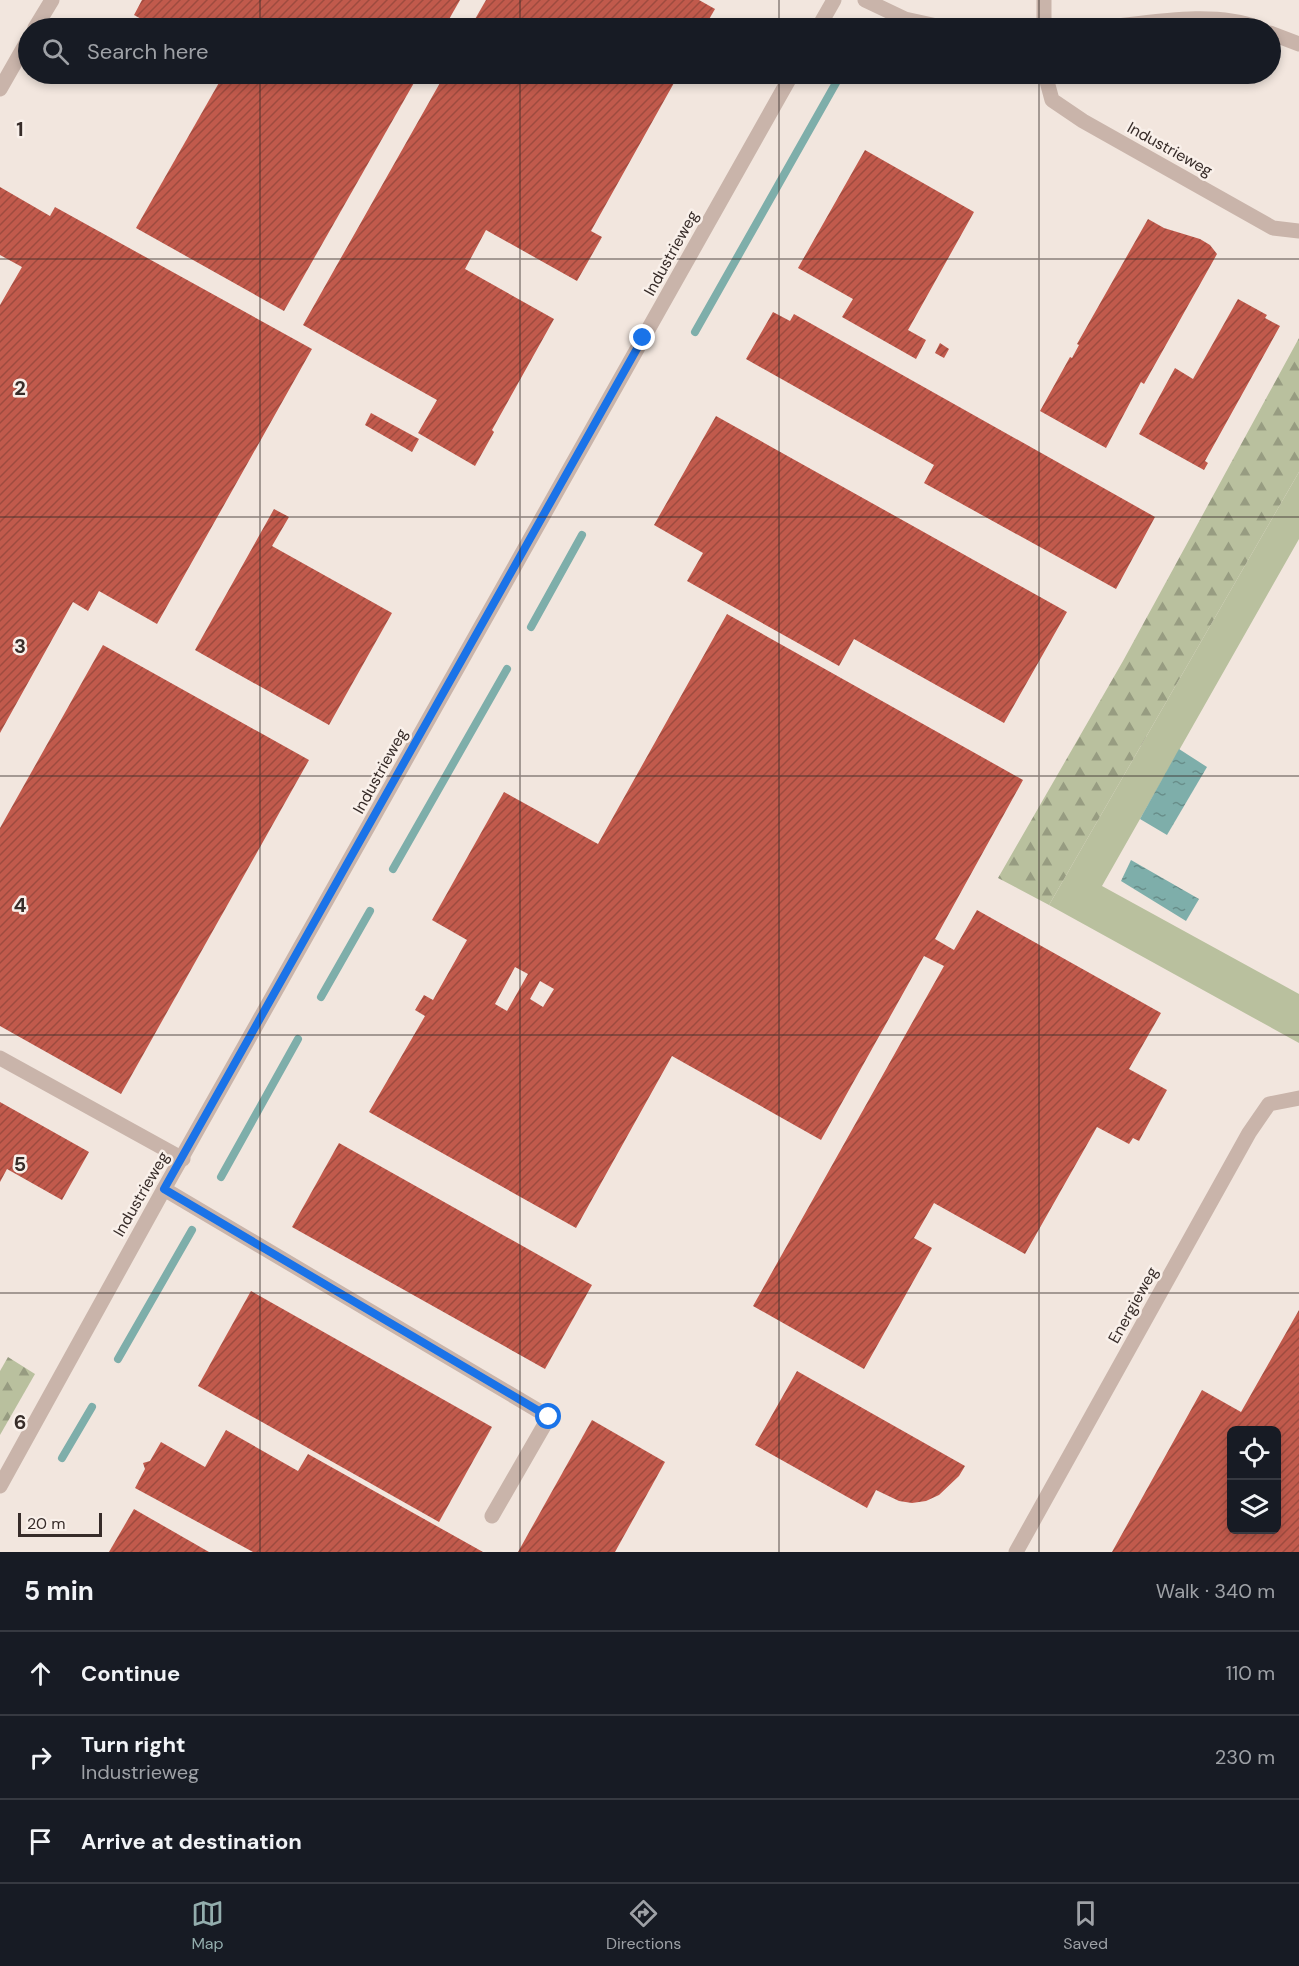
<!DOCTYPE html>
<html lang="en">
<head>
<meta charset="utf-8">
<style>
	body { margin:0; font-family:"DM Sans",sans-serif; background:#20242c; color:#f1f3f6 }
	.controls { position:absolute; right:18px; bottom:18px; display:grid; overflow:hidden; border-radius:9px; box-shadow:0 3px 9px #0003 }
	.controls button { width:54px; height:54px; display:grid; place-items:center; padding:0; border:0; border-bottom:2px solid #363941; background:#171b24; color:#f1f3f6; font:30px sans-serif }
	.scale { position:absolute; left:18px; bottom:15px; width:84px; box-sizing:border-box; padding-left:6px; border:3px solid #372c29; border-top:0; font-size:16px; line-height:21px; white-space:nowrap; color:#372c29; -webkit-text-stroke:4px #f9f0ea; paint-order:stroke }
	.stop { position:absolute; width:18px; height:18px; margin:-14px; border:4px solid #1a73e8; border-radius:50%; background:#fff }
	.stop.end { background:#1a73e8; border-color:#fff; box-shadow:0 2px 6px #0008 }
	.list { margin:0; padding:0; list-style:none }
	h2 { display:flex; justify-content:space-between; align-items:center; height:78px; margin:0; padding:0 24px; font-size:26px }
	h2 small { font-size:20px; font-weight:400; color:#9ea1a6 }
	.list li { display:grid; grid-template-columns:39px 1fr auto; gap:18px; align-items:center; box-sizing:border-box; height:84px; padding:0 24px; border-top:2px solid #363941 }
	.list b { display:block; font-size:22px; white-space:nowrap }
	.list p { margin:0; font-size:20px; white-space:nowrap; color:#9ea1a6 }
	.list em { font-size:20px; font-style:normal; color:#9ea1a6 }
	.icon { flex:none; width:33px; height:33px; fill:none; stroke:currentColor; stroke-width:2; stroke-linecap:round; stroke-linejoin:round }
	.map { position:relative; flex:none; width:1299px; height:1552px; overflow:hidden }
	.search { position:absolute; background:#171b24; box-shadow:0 3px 9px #0003; left:18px; right:18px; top:18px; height:66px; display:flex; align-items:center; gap:15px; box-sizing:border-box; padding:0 21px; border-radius:33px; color:#9ea1a6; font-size:22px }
	.sheet { height:330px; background:#171b24 }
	nav { display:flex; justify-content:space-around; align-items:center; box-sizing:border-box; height:84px; border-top:2px solid #363941; background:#171b24; font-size:16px; color:#9ea1a6 }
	nav a { display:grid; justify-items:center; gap:3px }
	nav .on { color:#93adad }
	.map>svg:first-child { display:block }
	.green { fill:#b9c09e }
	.forest { fill:url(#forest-firs) }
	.water { fill:url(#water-ripples) }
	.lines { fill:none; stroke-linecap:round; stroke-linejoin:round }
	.stream { stroke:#7eaeaa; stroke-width:8 }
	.building { fill:url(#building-hatch); fill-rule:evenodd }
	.minor { stroke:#c9b4aa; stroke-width:15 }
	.route { stroke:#1a73e8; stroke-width:8 }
	.grid { fill:none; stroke:#372c29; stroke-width:1.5; stroke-opacity:0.55 }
	.labels { text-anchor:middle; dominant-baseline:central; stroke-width:5; stroke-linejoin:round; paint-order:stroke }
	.street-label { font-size:16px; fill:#372c29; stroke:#f9f0ea }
	.grid-label { font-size:20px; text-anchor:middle; font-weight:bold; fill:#372c29; stroke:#f9f0ea; stroke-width:5; stroke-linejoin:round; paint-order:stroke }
</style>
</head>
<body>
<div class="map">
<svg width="1299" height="1552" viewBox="0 0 1299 1552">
	<defs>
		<pattern id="forest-firs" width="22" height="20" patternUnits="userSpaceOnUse" patternTransform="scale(1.5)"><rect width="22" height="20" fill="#b9c09e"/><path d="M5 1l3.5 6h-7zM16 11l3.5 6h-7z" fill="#979c81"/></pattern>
		<pattern id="water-ripples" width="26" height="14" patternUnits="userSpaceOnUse" patternTransform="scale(1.5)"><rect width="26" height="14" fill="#7eaeaa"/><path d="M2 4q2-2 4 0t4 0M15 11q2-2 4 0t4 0" fill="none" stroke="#688e8a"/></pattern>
		<pattern id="building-hatch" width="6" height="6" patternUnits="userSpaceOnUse" patternTransform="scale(1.5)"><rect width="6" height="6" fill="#c15a4c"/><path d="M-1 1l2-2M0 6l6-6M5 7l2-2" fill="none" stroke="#9e4b3f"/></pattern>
	</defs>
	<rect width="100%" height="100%" fill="#f2e6de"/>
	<path class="green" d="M1299,472V539L1102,886L1299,994V1043L1049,905Z"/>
	<g class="forest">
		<path d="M1299,338V472L1049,905L998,878L1123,661Z"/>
		<path d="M8,1357L35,1374L0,1435V1371Z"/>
	</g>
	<g class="water">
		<path d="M1179,749L1207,767L1167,835L1140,819Z"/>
		<path d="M1131,860L1199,899L1186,921L1121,881Z"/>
	</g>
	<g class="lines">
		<g class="stream">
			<path d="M695,332L841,74"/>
			<path d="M531,627L582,535"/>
			<path d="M393,869L507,669"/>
			<path d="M321,997L370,911"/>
			<path d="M221,1177L298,1039"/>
			<path d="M118,1359L192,1230"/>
			<path d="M62,1458L92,1407"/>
		</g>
	</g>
	<g class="building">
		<path d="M142,0H460L444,28H158L134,15Z"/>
		<path d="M486,0H699L715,9L704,28H470Z"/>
		<path d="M224,74H419L284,311L136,228Z"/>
		<path d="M445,74H679L591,231L602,237L577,281L486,230L465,269L554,319L492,430L494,432L475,466L418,433L437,400L303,325Z"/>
		<path d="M865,150L974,212L908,330L926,340L916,359L842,317L853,299L798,268Z"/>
		<path d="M0,187L50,216L55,207L312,349L157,624L99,591L88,611L73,602L0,733V305L22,267L0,255Z"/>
		<path d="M1148,219L1164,228L1200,239L1210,245L1217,254L1144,384L1141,382L1106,448L1040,411L1070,357L1072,358L1079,345L1077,344Z"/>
		<path d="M1238,299L1267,315L1265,318L1280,326L1205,461L1208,463L1204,470L1139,434L1175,368L1193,379Z"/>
		<path d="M773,312L790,321L794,314L1155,517L1116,589L924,483L934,465L746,359Z"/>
		<path d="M940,343L949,349L944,358L935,353Z"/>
		<path d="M371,413L419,439L412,452L365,425Z"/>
		<path d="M716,416L1067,612L1004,723L854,639L839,666L687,581L703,553L654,525Z"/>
		<path d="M274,509L289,517L272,546L392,613L329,725L195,650Z"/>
		<path d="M727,614L1023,780L935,939L954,950L977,910L1161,1013L1129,1069L1167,1090L1139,1141L1133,1138L1129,1144L1097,1127L1025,1254L934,1203L914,1238L932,1248L864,1369L753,1306L944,966L924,956L821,1140L672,1056L576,1228L369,1112L425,1016L415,1010L424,995L433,1000L467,940L432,920L504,792L598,844ZM515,967L528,974L507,1011L495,1004ZM540,981L554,989L543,1007L530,999Z"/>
		<path d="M103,645L309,760L121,1094L0,1026V828Z"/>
		<path d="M0,1102L89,1152L62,1200L7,1169L0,1182Z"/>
		<path d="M339,1143L592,1285L545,1369L292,1227Z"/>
		<path d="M251,1291L492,1427L439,1522L198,1386Z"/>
		<path d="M1299,1310V1552H1112L1202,1390L1241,1412ZM1232,1430H1276V1530H1232Z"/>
		<path d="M797,1371L965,1466L959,1476L939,1495L926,1501L912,1503L899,1501L876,1490L867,1508L755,1445Z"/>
		<path d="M592,1420L665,1462L615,1552H518Z"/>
		<path d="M226,1430L298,1471L308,1454L483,1552H253L135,1488L145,1469L143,1463L150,1461L161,1442L205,1467Z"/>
		<path d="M134,1509L209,1552H109Z"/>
	</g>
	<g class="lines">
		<g class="minor">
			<path d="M865,0L905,19L946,28"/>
			<path d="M1044,0V28"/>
			<path d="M35,28L52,0"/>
			<path d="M818,28L834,0"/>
			<path d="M1100,28C1150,23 1212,10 1259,28"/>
			<path d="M1270,33L1299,44"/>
			<path d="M1045,74L1052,100L1083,121L1273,228L1299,231"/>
			<path d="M0,89L28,40"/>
			<path d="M0,1058L183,1159"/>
			<path d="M164,1189L549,1417L492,1516"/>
			<path d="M0,1486L164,1189L792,74"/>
			<path d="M1016,1552L1249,1133L1269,1104L1299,1098"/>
		</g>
	</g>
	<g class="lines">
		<path class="route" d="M549,1417L164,1189L643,338"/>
	</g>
	<path class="grid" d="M260,0V28M520,0V28M779,0V28M1039,0V28M260,74V1552M520,74V1552M779,74V1552M1039,74V1552M0,259H1299M0,517H1299M0,776H1299M0,1035H1299M0,1293H1299"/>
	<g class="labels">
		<g class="street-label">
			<text transform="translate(1170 149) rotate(29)">Industrieweg</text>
			<text transform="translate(671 253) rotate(-61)">Industrieweg</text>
			<text transform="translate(380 771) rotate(-61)">Industrieweg</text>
			<text transform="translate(141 1194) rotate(-60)">Industrieweg</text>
			<text transform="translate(1133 1305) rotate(-61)">Energieweg</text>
		</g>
	</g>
	<g class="grid-label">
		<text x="20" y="136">1</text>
		<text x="20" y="395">2</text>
		<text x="20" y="653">3</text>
		<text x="20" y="912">4</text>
		<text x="20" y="1171">5</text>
		<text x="20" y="1429">6</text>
	</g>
</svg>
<div class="controls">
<button><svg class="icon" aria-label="locate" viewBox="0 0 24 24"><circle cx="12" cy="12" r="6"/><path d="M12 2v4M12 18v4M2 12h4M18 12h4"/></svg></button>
<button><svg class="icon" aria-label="layers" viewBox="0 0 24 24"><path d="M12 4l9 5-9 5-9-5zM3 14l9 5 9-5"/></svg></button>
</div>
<div class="scale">20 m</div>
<div class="stop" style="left:549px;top:1417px"></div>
<div class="stop end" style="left:643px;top:338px"></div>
<div class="search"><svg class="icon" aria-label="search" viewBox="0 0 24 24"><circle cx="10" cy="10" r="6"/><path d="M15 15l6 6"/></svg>Search here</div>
</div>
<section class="sheet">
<h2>5 min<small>Walk · 340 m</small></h2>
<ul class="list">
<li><svg class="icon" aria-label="ahead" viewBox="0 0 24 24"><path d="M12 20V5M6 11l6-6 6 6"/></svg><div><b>Continue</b></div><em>110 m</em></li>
<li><svg class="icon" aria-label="right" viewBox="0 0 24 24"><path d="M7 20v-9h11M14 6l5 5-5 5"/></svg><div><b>Turn right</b><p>Industrieweg</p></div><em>230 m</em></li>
<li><svg class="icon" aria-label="arrive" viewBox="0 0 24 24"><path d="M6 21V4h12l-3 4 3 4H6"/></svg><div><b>Arrive at destination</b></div></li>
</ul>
</section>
<nav>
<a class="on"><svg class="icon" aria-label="map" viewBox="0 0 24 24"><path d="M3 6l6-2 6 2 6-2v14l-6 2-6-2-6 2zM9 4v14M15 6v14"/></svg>Map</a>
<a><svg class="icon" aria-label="directions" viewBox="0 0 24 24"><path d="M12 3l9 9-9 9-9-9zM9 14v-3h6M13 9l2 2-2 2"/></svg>Directions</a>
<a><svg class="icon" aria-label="saved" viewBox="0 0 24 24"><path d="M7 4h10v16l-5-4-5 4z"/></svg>Saved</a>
</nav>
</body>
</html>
